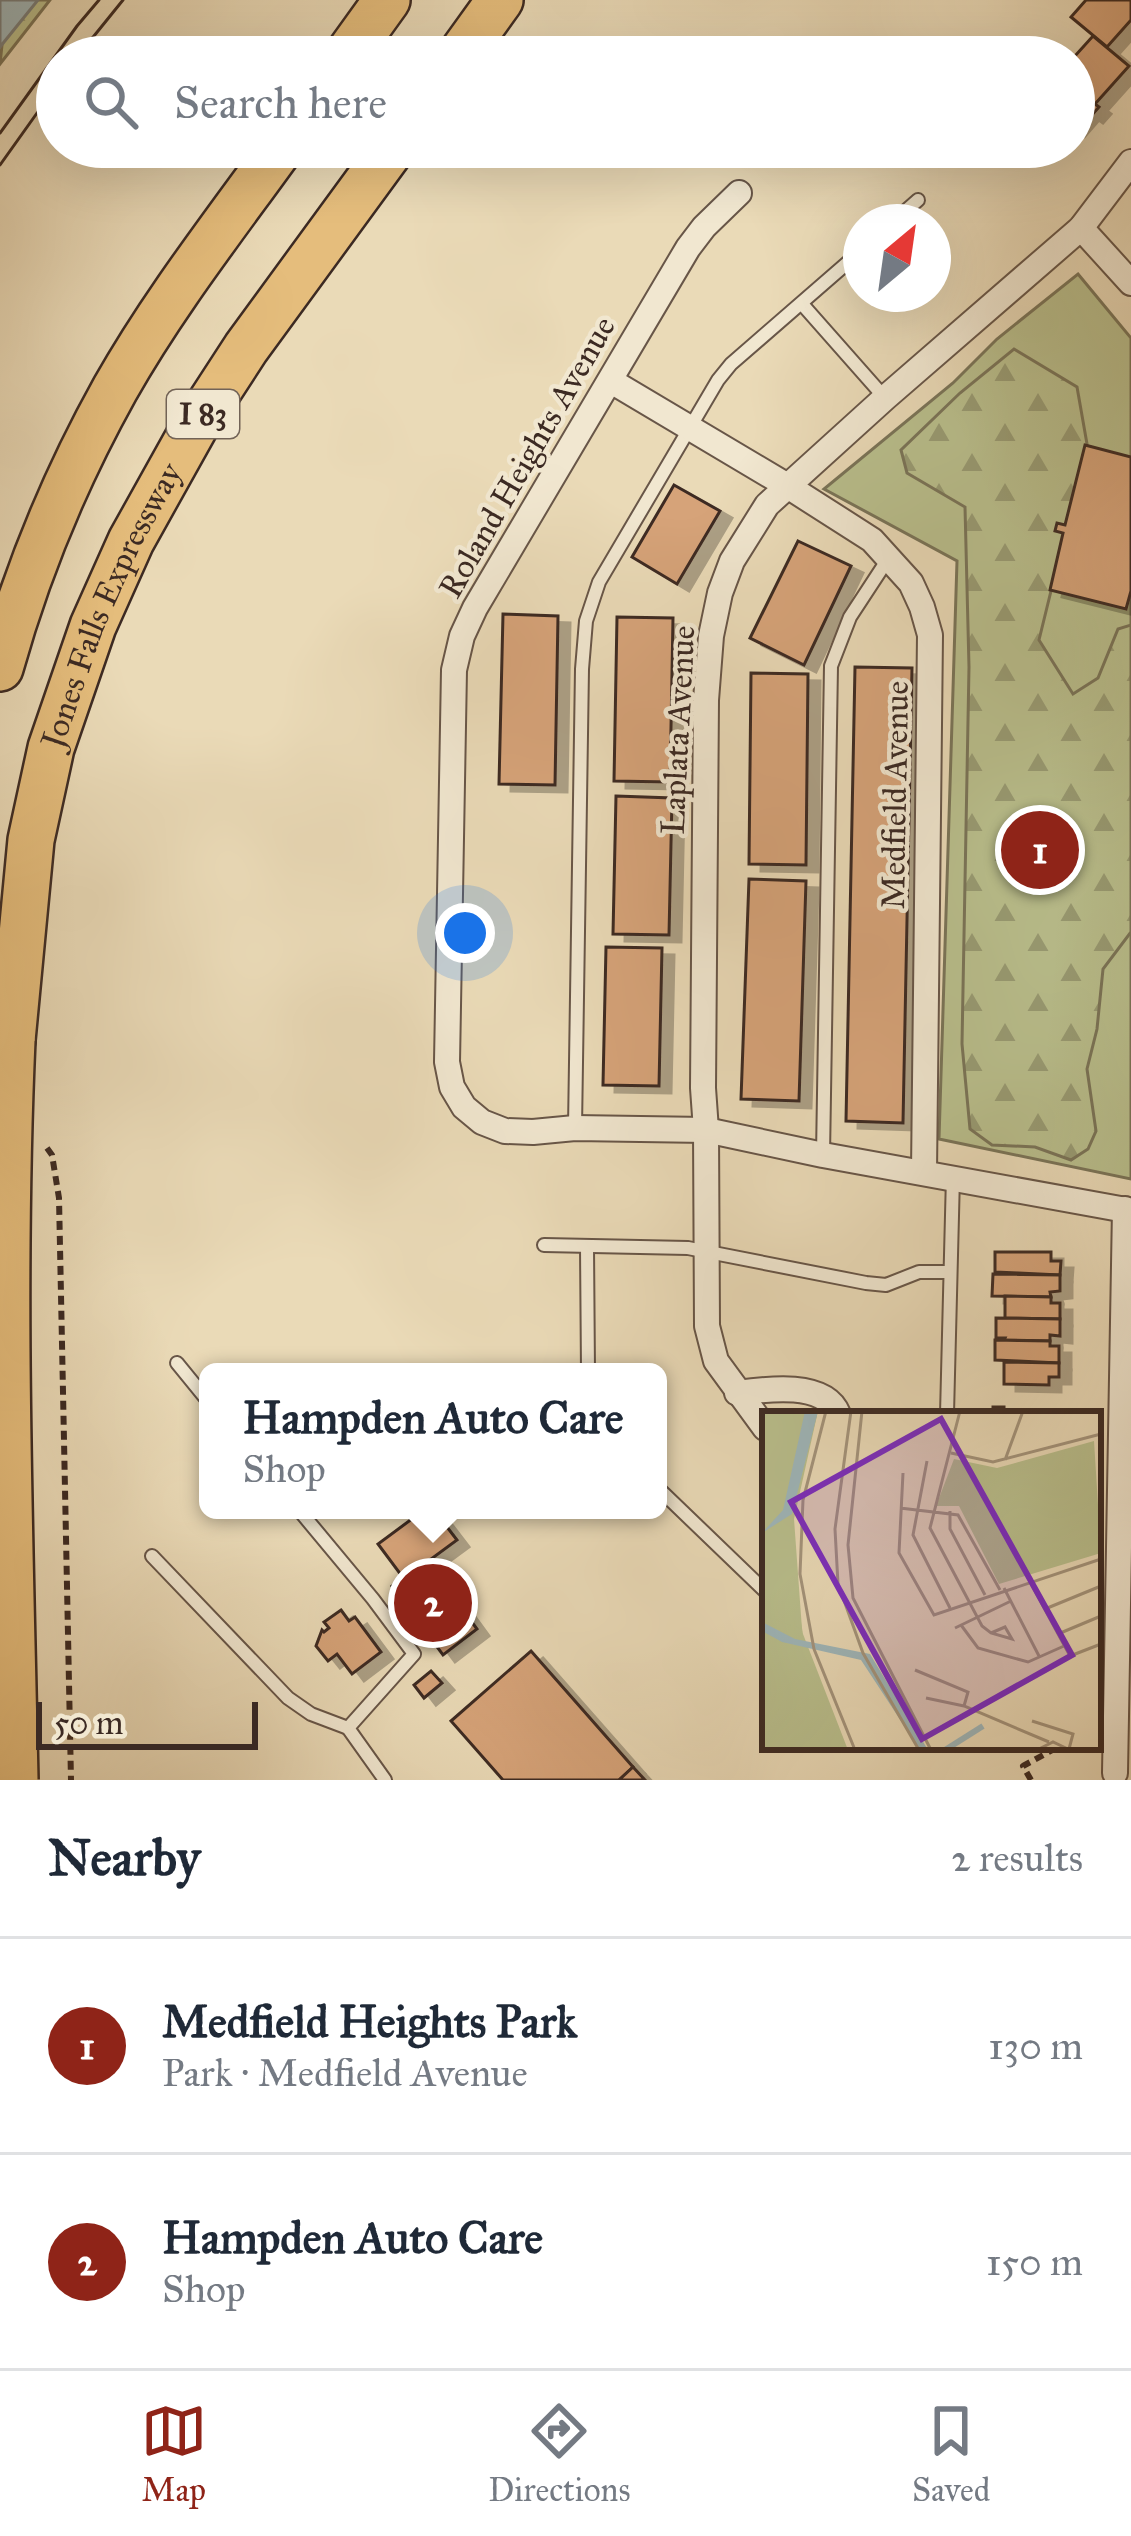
<!DOCTYPE html>
<html lang="en">
<head>
<meta charset="utf-8">
<style>
	body { margin:0; font-family:"IM FELL Great Primer",serif; background:#f2f2f3; color:#1f2937 }
	.compass { position:absolute; left:843px; top:204px; width:108px; height:108px; border-radius:50%; background:#fff; box-shadow:0 12px 48px #0002; rotate:29deg }
	.scale { position:absolute; left:36px; bottom:30px; width:222px; box-sizing:border-box; padding-left:12px; border:6px solid #3c2a23; border-top:0; font-size:33px; line-height:42px; white-space:nowrap; color:#3c2a23; -webkit-text-stroke:9px #f1e7d0; paint-order:stroke }
	.you { position:absolute; left:465px; top:933px; width:42px; height:42px; margin:-30px; border:9px solid #fff; border-radius:50%; background:#1a73e8; box-shadow:0 0 0 18px #1a73e833 }
	.badge { display:grid; place-items:center; width:78px; height:78px; border-radius:50%; background:#8f2418; color:#fff; font-size:39px; font-weight:700 }
	.pin { position:absolute; translate:-50% -50%; border:6px solid #fff; box-shadow:0 3px 12px #0006 }
	.popup { position:absolute; left:199px; top:1363px; width:468px; height:156px; box-sizing:border-box; display:grid; place-content:center; border-radius:18px; background:#fff; filter:drop-shadow(0 3px 9px #0005); font-size:39px; white-space:nowrap; color:#747a83 }
	.popup b { font-size:45px; color:#1f2937 }
	.popup::after { content:''; position:absolute; left:50%; top:100%; margin-left:-24px; border:24px solid transparent; border-top-color:#fff }
	.list { margin:0; padding:0; list-style:none }
	h2 { display:flex; justify-content:space-between; align-items:center; height:156px; margin:0; padding:0 48px; font-size:51px }
	h2 small { font-size:39px; font-weight:400; color:#747a83 }
	.list li { display:grid; grid-template-columns:78px 1fr auto; gap:36px; align-items:center; box-sizing:border-box; height:216px; padding:0 48px; border-top:3px solid #e0e1e3 }
	.list b { display:block; font-size:45px; white-space:nowrap }
	.list p { margin:0; font-size:39px; white-space:nowrap; color:#747a83 }
	.list em { font-size:39px; font-style:normal; color:#747a83 }
	.icon { flex:none; width:66px; height:66px; fill:none; stroke:currentColor; stroke-width:2; stroke-linecap:round; stroke-linejoin:round }
	.map { position:relative; flex:none; width:1131px; height:1780px; overflow:hidden }
	.search { position:absolute; background:#fff; box-shadow:0 12px 48px #0002; left:36px; right:36px; top:36px; height:132px; display:flex; align-items:center; gap:30px; box-sizing:border-box; padding:0 42px; border-radius:66px; color:#747a83; font-size:45px }
	.sheet { height:588px; background:#fff }
	nav { display:flex; justify-content:space-around; align-items:center; box-sizing:border-box; height:168px; border-top:3px solid #e0e1e3; background:#fff; font-size:33px; color:#747a83 }
	nav a { display:grid; justify-items:center; gap:6px }
	nav .on { color:#8f2418 }
	.map>svg:first-child { display:block }
	.green { fill:#b9bf8d; stroke:#7a7458; stroke-width:3 }
	.forest { fill:url(#forest-firs); stroke:#7a7458; stroke-width:3 }
	.water { fill:#9eb7bb; stroke:#777f7e; stroke-width:3 }
	.building { fill:#d6a379; stroke:#3c2a23; stroke-width:3; filter:url(#shadow) }
	.lines { fill:none; stroke-linecap:round; stroke-linejoin:round }
	.lane-casing { stroke:#685648; stroke-width:16 }
	.street-casing { stroke:#685648; stroke-width:28 }
	.highway-casing { stroke:#3c2a23; stroke-width:50 }
	.path { stroke:#3c2a23; stroke-width:6; stroke-dasharray:9 6; stroke-linecap:butt }
	.lane { stroke:#f1e7d0; stroke-width:12 }
	.street { stroke:#f1e7d0; stroke-width:24 }
	.highway { stroke:#e5bd7c; stroke-width:45 }
	.tram { stroke:#3c2a23; stroke-width:3 }
	.highway-bridge-casing { stroke:#3c2a23; stroke-width:50; stroke-linecap:butt }
	.highway-bridge { stroke:#e5bd7c; stroke-width:45 }
	.labels { text-anchor:middle; dominant-baseline:central; stroke-width:9; stroke-linejoin:round; paint-order:stroke }
	.shield { fill:#f1e7d0; stroke:#726357; stroke-width:3 }
	.shield-label { font-size:30px; font-weight:bold; fill:#3c2a23 }
	.street-label { font-size:33px; fill:#3c2a23; stroke:#f1e7d0 }
	.inset-river { fill:none; stroke:#9eb7bb; stroke-width:6 }
	.inset-road { fill:none; stroke:#a4947c; stroke-width:3 }
	.view { fill:#7b2cbf; fill-opacity:0.15; stroke:#7b2cbf; stroke-width:6 }
	.inset-edge { fill:none; stroke:#3c2a23; stroke-width:6 }
</style>
</head>
<body>
<div class="map">
<svg width="1131" height="1780" viewBox="0 0 1131 1780">
	<defs>
		<pattern id="forest-firs" width="22" height="20" patternUnits="userSpaceOnUse" patternTransform="scale(3)"><rect width="22" height="20" fill="#b9bf8d"/><path d="M5 1l3.5 6h-7zM16 11l3.5 6h-7z" fill="#989b73"/></pattern>
		<filter id="shadow"><feDropShadow dx="12" dy="7" stdDeviation="0" flood-color="#0004"/></filter>
	</defs>
	<rect width="100%" height="100%" fill="#eadab7"/>
	<filter id="stains"><feTurbulence type="fractalNoise" baseFrequency=".00167" numOctaves="4"/><feColorMatrix values="0 0 0 0 .2 0 0 0 0 .09 0 0 0 0 .02 0 0 0 .5 -.17"/></filter>
	<radialGradient id="worn" r=".72"><stop offset=".6" stop-color="#630" stop-opacity="0"/><stop offset="1" stop-color="#630" stop-opacity=".3"/></radialGradient>
	<path class="green" d="M1078,274L1131,338V1179L939,1139L957,561L824,489L953,383L997,339Z"/>
	<g class="forest">
		<path d="M0,0H50L0,64L2,45Z"/>
		<path d="M1014,349L1077,387L1087,444L1039,640L1073,694L1098,678L1118,629L1131,625V932L1103,969L1097,1029L1087,1069L1096,1131L1088,1149L1071,1160L1035,1147L992,1145L970,1129L962,1044L969,667L965,507L907,473L901,450L960,393Z"/>
	</g>
	<path class="water" d="M0,0H38L0,47Z"/>
	<g class="building">
		<path d="M1086,0H1131V20L1107,47L1071,17Z"/>
		<path d="M1093,36L1129,66L1095,104L1099,107L1091,116L1087,113L1074,128V57Z"/>
		<path d="M1085,445L1131,457V591L1126,609L1050,590L1063,533L1055,531L1057,523L1065,525Z"/>
		<path d="M674,485L720,511L677,584L632,557Z"/>
		<path d="M798,541L851,566L804,665L750,638Z"/>
		<path d="M503,614L558,616L555,785L499,784Z"/>
		<path d="M617,617L673,618L670,782L614,781Z"/>
		<path d="M855,667L912,668L903,1123L846,1121Z"/>
		<path d="M751,673L808,674L806,865L749,864Z"/>
		<path d="M616,796L672,798L669,935L613,934Z"/>
		<path d="M749,879L806,881L799,1101L741,1099Z"/>
		<path d="M606,947L662,948L659,1086L603,1085Z"/>
		<path d="M995,1252H1051V1261H1061L1060,1275L995,1272Z"/>
		<path d="M993,1274L1060,1275V1291L1050,1292L1051,1297L992,1296Z"/>
		<path d="M1005,1296L1051,1297V1303H1060V1319L1005,1318Z"/>
		<path d="M996,1318L1060,1319V1336L1050,1335V1341L1004,1340L1005,1338H996Z"/>
		<path d="M995,1340L1050,1341V1346H1059V1363L995,1360Z"/>
		<path d="M1004,1362L1059,1363V1377H1049V1385L1004,1384Z"/>
		<path d="M993,1407H1004V1411L1049,1412V1414H993Z"/>
		<path d="M424,1510H434L457,1540L404,1579L378,1544Z"/>
		<path d="M428,1562L477,1629L443,1655L392,1586Z"/>
		<path d="M341,1610L349,1621L355,1617L381,1652L352,1674L337,1654L328,1661L316,1646L322,1630L324,1632L329,1628L324,1622Z"/>
		<path d="M531,1651L633,1767L619,1780H503L451,1721Z"/>
		<path d="M431,1671L442,1683L424,1698L414,1685Z"/>
		<path d="M633,1767L645,1780H619Z"/>
	</g>
	<g class="lines">
		<g class="lane-casing">
			<g id="lane">
				<path d="M893,222L918,200"/>
				<path d="M802,304L885,398"/>
				<path d="M575,1128L582,669L586,621L599,582L718,380L731,364L861,251"/>
				<path d="M823,1155L831,666L850,617L888,559"/>
				<path d="M544,1245L688,1248L866,1283L886,1285L919,1272H950"/>
				<path d="M587,1247L588,1372"/>
				<path d="M177,1363L208,1401"/>
				<path d="M947,1414L953,1176"/>
				<path d="M658,1488L765,1591"/>
				<path d="M299,1510L373,1599L414,1654L348,1728L385,1780"/>
				<path d="M152,1556L288,1698L311,1714L348,1728"/>
			</g>
		</g>
		<g class="street-casing">
			<g id="street">
				<path d="M739,193L704,227L688,248L475,608L462,636L454,670L447,1062L452,1087L464,1107L482,1122L505,1131L533,1132L575,1128L706,1130L823,1155L1131,1211"/>
				<path d="M1081,228L1131,283"/>
				<path d="M611,381L786,485L872,540L911,583L922,607L930,635L924,1172"/>
				<path d="M737,1393C767,1389 825,1381 838,1414"/>
				<path d="M765,1428L716,1361L707,1326L706,1130L703,1088L706,700L711,636L720,593L732,561L767,505L885,398L1081,228L1131,162"/>
				<path d="M1115,1773L1125,1209"/>
			</g>
		</g>
		<g class="highway-casing">
			<g id="highway">
				<path d="M346,57L387,0"/>
				<path d="M459,57L500,0"/>
				<path d="M0,668C27,571 66,477 115,389C163,304 224,226 281,147"/>
				<path id="s1" d="M12,1040L31,840L51,748L93,626L131,541L194,428L246,348L393,147"/>
			</g>
		</g>
		<g class="path">
			<path d="M47,1148L52,1155L59,1198L71,1780"/>
			<path d="M1031,1780L1023,1766L1058,1747"/>
		</g>
		<use href="#lane" class="lane"/>
		<use href="#street" class="street"/>
		<use href="#highway" class="highway"/>
		<g class="tram">
			<path d="M77,57L123,0"/>
			<path d="M0,133L77,26L99,0"/>
			<path d="M0,165L57,85"/>
		</g>
		<g class="highway-bridge-casing">
			<path id="highway-bridge" d="M12,1040C1,1287 10,1533 15,1780"/>
		</g>
		<use href="#highway-bridge" class="highway-bridge"/>
	</g>
	<g class="labels">
		<rect class="shield" x="167" y="390" width="72" height="48" rx="9"/>
		<g class="shield-label">
			<text x="203" y="414">I 83</text>
		</g>
		<g class="street-label">
			<text transform="translate(527 457) rotate(-60)">Roland Heights Avenue</text>
			<text stroke="none"><textPath href="#s1" startOffset="450">Jones Falls Expressway</textPath></text>
			<text transform="translate(678 730) rotate(-87)">Laplata Avenue</text>
			<text transform="translate(895 795) rotate(-89)">Medfield Avenue</text>
		</g>
	</g>
	<g transform="translate(762 1411)">
		<rect width="339" height="339" fill="#eadab7"/>
		<path d="M0,0H56L32,97L31,164L41,223L86,339H0ZM332,30L339,142L237,173L197,95H174L192,48L235,57Z" fill="#b9bf8d"/>
		<path d="M0,0H56L32,108L40,218L0,204V122L23,108L0,118ZM189,63L206,70L214,100L223,104L228,88L237,93L256,166L241,170L194,88L181,85ZM0,245L34,275L61,339H0L28,271L20,270L0,312Z" fill="#b9bf8d"/>
		<path d="M43,0H56L30,103L0,122L21,99ZM0,211L33,228L108,243L166,339H158L99,249L20,231L0,220Z" fill="#9eb7bb"/>
		<path class="inset-river" d="M183,339L221,315"/>
		<path class="inset-road" d="M64,0L41,89L38,163L52,238L93,339M89,0L73,118L76,173L101,242L157,339M100,0L86,134L91,187L169,339M198,0L168,117L220,215L229,222L250,228L243,216L229,222M189,42L231,51L339,23M243,49L261,0M165,50L151,124L188,197M141,62L137,142L172,204L339,148M138,97L196,104L238,179M188,100V118L223,184M267,169L308,245L339,233M242,177L278,247M283,198L339,175M199,214L216,237L266,251L302,235M193,217L249,190M296,223L339,205M153,259L206,281L202,295L287,331M164,287L202,295M270,310L311,323L307,338M275,339L291,331L308,339"/>
		<path class="view" d="M179,8L310,244L160,328L29,91Z"/>
		<rect width="339" height="339" class="inset-edge"/>
	</g>
	<rect width="100%" height="100%" filter="url(#stains)"/>
	<rect width="100%" height="100%" fill="url(#worn)"/>
</svg>
<svg class="compass" viewBox="-18 -18 36 36"><path d="M0-13l5 13h-10z" fill="#e53935"/><path d="M0 13l5-13h-10z" fill="#747a83"/></svg>
<div class="scale">50 m</div>
<div class="you"></div>
<div class="pin badge" style="left:1040px;top:850px">1</div>
<div class="pin badge" style="left:433px;top:1603px">2</div>
<div class="popup"><b>Hampden Auto Care</b>Shop</div>
<div class="search"><svg class="icon" aria-label="search" viewBox="0 0 24 24"><circle cx="10" cy="10" r="6"/><path d="M15 15l6 6"/></svg>Search here</div>
</div>
<section class="sheet">
<h2>Nearby<small>2 results</small></h2>
<ul class="list">
<li><span class="badge">1</span><div><b>Medfield Heights Park</b><p>Park · Medfield Avenue</p></div><em>130 m</em></li>
<li><span class="badge">2</span><div><b>Hampden Auto Care</b><p>Shop</p></div><em>150 m</em></li>
</ul>
</section>
<nav>
<a class="on"><svg class="icon" aria-label="map" viewBox="0 0 24 24"><path d="M3 6l6-2 6 2 6-2v14l-6 2-6-2-6 2zM9 4v14M15 6v14"/></svg>Map</a>
<a><svg class="icon" aria-label="directions" viewBox="0 0 24 24"><path d="M12 3l9 9-9 9-9-9zM9 14v-3h6M13 9l2 2-2 2"/></svg>Directions</a>
<a><svg class="icon" aria-label="saved" viewBox="0 0 24 24"><path d="M7 4h10v16l-5-4-5 4z"/></svg>Saved</a>
</nav>
</body>
</html>
